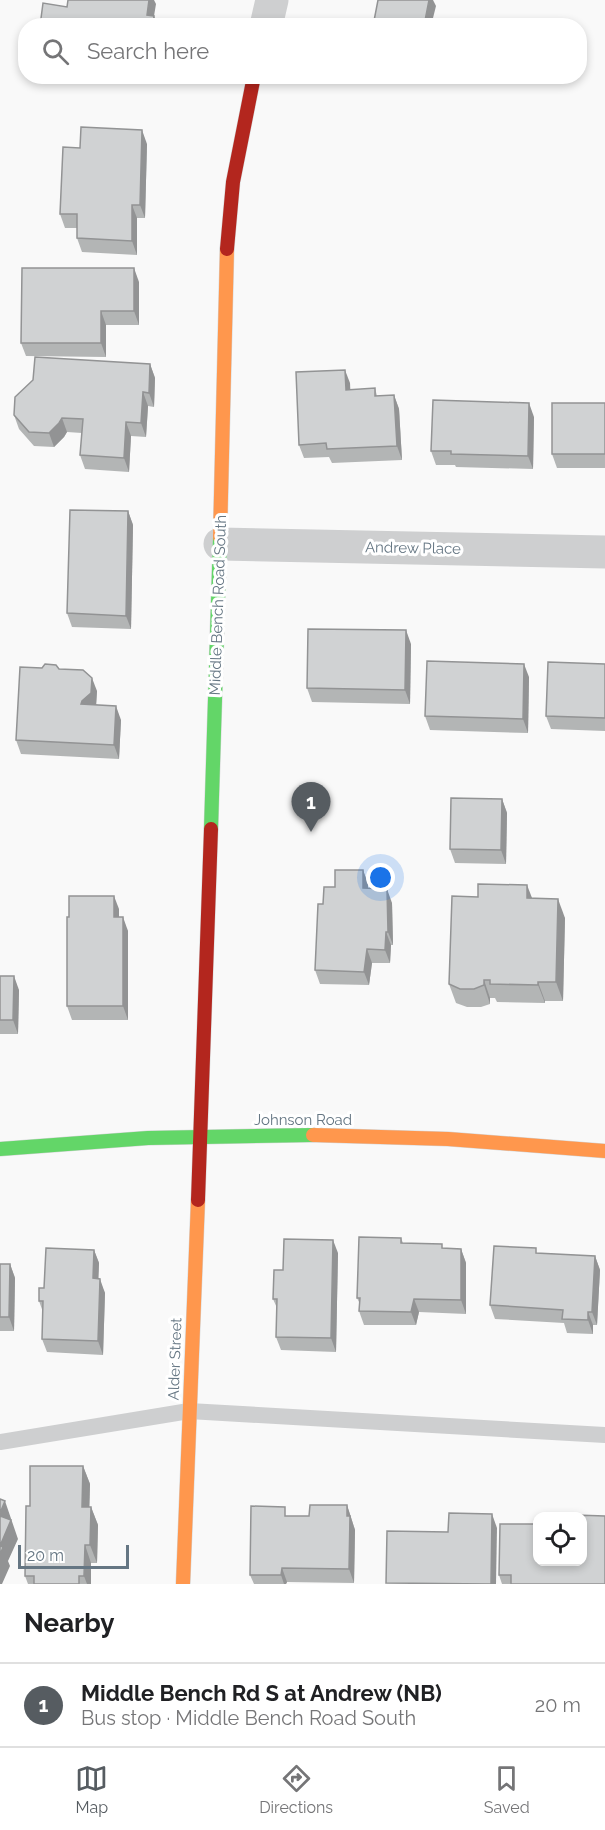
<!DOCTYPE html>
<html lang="en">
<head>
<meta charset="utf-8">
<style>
	body { margin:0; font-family:Raleway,sans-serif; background:#f6f6f6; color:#202124 }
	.controls { position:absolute; right:18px; bottom:18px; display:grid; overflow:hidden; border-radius:12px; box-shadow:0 3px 9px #0003 }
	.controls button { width:54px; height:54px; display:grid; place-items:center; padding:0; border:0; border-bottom:2px solid #e0e0e0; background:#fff; color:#202124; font:30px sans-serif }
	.scale { position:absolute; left:18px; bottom:15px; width:111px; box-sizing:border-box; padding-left:6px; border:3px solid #657683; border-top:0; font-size:16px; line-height:21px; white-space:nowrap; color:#657683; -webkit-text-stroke:4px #fff; paint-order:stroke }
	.you { position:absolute; left:381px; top:878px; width:21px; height:21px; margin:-15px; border:4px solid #fff; border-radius:50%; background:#1a73e8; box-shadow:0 0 0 9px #1a73e833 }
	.badge { display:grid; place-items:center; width:39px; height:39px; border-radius:50%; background:#565c61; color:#fff; font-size:20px; font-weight:700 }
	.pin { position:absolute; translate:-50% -50px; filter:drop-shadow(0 2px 3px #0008) }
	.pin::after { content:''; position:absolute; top:32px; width:21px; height:18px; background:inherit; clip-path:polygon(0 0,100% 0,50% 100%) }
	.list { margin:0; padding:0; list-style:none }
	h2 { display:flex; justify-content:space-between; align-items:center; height:78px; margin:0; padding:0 24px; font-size:26px }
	h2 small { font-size:20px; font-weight:400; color:#757577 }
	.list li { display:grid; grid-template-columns:39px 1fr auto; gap:18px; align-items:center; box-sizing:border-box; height:84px; padding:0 24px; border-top:2px solid #e0e0e0 }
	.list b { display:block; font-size:22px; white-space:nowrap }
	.list p { margin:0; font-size:20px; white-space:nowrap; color:#757577 }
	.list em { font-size:20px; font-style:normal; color:#757577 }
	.icon { flex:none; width:33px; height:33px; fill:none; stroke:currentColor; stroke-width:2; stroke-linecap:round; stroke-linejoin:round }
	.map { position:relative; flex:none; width:605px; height:1584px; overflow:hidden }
	.search { position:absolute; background:#fff; box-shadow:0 3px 9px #0003; left:18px; right:18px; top:18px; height:66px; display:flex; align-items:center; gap:15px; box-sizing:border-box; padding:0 21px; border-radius:24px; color:#757577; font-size:22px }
	.sheet { height:162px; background:#fff }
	nav { display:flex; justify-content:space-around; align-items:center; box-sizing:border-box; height:84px; border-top:2px solid #e0e0e0; background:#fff; font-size:16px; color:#757577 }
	nav a { display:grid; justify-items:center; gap:3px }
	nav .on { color:#565c61 }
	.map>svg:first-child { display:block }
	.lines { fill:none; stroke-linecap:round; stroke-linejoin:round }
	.fast-casing { stroke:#d5d6d7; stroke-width:15 }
	.slow-casing { stroke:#d5d6d7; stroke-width:15 }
	.jam-casing { stroke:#d5d6d7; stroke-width:15 }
	.lane { stroke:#cecfd0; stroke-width:16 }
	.street { stroke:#cecfd0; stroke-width:33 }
	.fast { stroke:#63d668; stroke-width:14 }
	.slow { stroke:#ff974d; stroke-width:14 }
	.jam { stroke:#b3261e; stroke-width:14 }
	.wall { fill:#b3b5b5 }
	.shaded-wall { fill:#929394 }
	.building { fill:#d0d2d3; stroke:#929394; stroke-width:1.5 }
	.labels { text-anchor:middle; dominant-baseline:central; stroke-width:6; stroke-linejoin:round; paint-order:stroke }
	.street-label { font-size:15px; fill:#657683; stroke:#fff }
</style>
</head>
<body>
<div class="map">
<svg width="605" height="1584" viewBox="0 0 605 1584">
	<rect width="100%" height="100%" fill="#f9f9f9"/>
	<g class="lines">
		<g class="fast-casing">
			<g id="fast">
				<path d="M211,829L220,537"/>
				<path d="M0,1149L148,1138L313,1135"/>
			</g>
		</g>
		<g class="slow-casing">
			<g id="slow">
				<path d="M220,537L227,249"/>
				<path d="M313,1135L448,1139L605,1151"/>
				<path d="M183,1584L198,1200"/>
			</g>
		</g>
		<g class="jam-casing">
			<g id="jam">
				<path d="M227,249L233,182L254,76"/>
				<path d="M198,1200L211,829"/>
			</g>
		</g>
		<path class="lane" d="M0,1442L189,1411L605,1435"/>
		<g class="street">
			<path d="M266,26L272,0"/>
			<path d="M220,544L605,552"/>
		</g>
		<use href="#fast" class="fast"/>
		<use href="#slow" class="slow"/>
		<use href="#jam" class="jam"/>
	</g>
	<g class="wall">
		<path d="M147,144L145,218H137V255L82,252L77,238V228H65L60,214L80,148Z"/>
		<path d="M139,282V325H106V357L26,356L21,343Z"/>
		<path d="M150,364L155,378L154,407L148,406L146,437L131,436L129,472L85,469L80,455L82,433L67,432L64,437L54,447L34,446L19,429L14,415Z"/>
		<path d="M350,383V390L375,388L377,396L394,395L399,409L402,460L332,463L329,457L304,458L299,445Z"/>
		<path d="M605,403V468H557L552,454Z"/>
		<path d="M534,417L533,469L456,467L455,465H436L431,451Z"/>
		<path d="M128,511L133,525L131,629L72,627L67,613Z"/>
		<path d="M411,644L410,704L312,702L307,688Z"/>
		<path d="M605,664V731L551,729L546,716Z"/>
		<path d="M59,669L97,691L96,705L121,720L119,759L21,754L16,740Z"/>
		<path d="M529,677L528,733L430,730L425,716Z"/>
		<path d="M502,799L507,813L506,864L455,863L450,849Z"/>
		<path d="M363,870L368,884V888L392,903L393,945H391L390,963H372L369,985L320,984L315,970L323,904L335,887Z"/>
		<path d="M532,898L565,918L563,1001H545V1003L497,1002L495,998H490V1004L481,1007H467L456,1003L449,984Z"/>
		<path d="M119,909V917L128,931V1020H72L67,1006Z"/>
		<path d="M0,976L19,990L18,1034H0Z"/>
		<path d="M401,1238L403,1243L443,1248L461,1249L466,1263V1314L419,1312L416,1325H364L359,1311L360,1304L357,1298Z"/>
		<path d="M94,1250L99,1263L98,1279L105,1293L103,1355L47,1352L42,1339L43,1312L39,1301L44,1288Z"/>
		<path d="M338,1253L336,1352L281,1350L276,1337L277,1308L273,1299L283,1270Z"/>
		<path d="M538,1253L595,1256L600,1270L597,1325H593V1334L567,1333L564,1323L495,1319L490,1305Z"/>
		<path d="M0,1264H10L15,1278L14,1331H0Z"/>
		<path d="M83,1466L90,1484L89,1507H91L98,1525L97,1563H91V1584H28L25,1576L30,1506Z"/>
		<path d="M347,1505L355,1530L354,1583L287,1582L286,1584H254L250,1575L288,1516H309Z"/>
		<path d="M537,1562L605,1584H502L499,1575Z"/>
	</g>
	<g class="shaded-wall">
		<path d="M149,0H154L156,4L154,16L158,26H151L147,15Z"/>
		<path d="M429,0H433L436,6L431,26H424Z"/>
		<path d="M142,130L147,144L145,218L140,205Z"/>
		<path d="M132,205L137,218V255L132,241Z"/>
		<path d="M134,268L139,282V325L134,311Z"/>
		<path d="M101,311L106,325V357L101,343Z"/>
		<path d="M150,364L155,378L154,407L149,393Z"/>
		<path d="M345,370L350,383L351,404L346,390Z"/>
		<path d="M143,392L148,406L146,437L141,423Z"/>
		<path d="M394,395L399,409L402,460L397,446Z"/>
		<path d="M529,403L534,417L533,469L528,456Z"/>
		<path d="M62,418L67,432L64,437L54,447L49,433Z"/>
		<path d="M126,422L131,436L129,472L124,458Z"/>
		<path d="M128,511L133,525L131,629L126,616Z"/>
		<path d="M406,630L411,644L410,704L405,690Z"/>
		<path d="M524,664L529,677L528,733L523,719Z"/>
		<path d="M92,678L97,691L96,707L81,704L82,701Z"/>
		<path d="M116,706L121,720L119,759L114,745Z"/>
		<path d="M502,799L507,813L506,864L501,850Z"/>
		<path d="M363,870L368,884V902L363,888Z"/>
		<path d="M527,885L534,903L527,898Z"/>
		<path d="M387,889L392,903L393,945L388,932Z"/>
		<path d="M114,896L119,909V931L114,917Z"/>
		<path d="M558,899L565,918L563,1001L556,982Z"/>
		<path d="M123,917L128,931V1020L123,1006Z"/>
		<path d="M386,932L391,945L390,963L385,950Z"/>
		<path d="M367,949L372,963L369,985L364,972Z"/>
		<path d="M14,976L19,990L18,1034L13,1020Z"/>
		<path d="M484,980L490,998V1004L484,985Z"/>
		<path d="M538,982L545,1001V1003L538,985Z"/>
		<path d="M333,1240L338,1253L336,1352L331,1338Z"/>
		<path d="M461,1249L466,1263V1314L461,1300Z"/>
		<path d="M94,1250L99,1263L98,1292L93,1278Z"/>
		<path d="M595,1256L600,1270L597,1325L592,1312Z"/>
		<path d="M10,1264L15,1278L14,1331L9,1317Z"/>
		<path d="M100,1279L105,1293L103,1355L98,1341Z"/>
		<path d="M414,1299L419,1312L416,1325L411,1312Z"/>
		<path d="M588,1312L593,1325V1334L588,1320Z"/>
		<path d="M83,1466L90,1484L89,1525L82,1507Z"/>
		<path d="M5,1501L18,1539L8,1561L10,1566L2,1584H0V1513Z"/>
		<path d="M347,1505L355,1530L354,1583L349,1569Z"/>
		<path d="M91,1507L98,1525L97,1563L90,1545Z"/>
		<path d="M492,1514L497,1528L496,1584H491Z"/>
		<path d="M85,1545L91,1563V1584H87L84,1576Z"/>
		<path d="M282,1568L287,1582L286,1584H284L281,1575Z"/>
	</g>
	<g class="building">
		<path d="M68,0H149L147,15L154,16L153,26H40L43,3L67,7Z"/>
		<path d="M378,0H429L424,26H373Z"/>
		<path d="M81,127L142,130L140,205H132V241L77,238V214H60L63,147L80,148Z"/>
		<path d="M22,268H134V311H101V343H21Z"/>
		<path d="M35,357L150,364L149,393L143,392L141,423L126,422L124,458L80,455L83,419L62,418L59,423L49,433L29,432L14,415L15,397L33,380Z"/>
		<path d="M345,370L346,390L375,388V396L394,395L397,446L327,449L326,443L299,445L296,372Z"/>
		<path d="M433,400L529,403L528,456L451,454V451H431Z"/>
		<rect x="552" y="403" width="53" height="51"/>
		<path d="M70,510L128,511L126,616L67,613Z"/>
		<path d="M308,629L406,630L405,690L307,688Z"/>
		<path d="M427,661L524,664L523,719L425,716Z"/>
		<path d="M548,662L605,664V718L546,716Z"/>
		<path d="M45,664L56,665L59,669L83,670L92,678L91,693L82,701L81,704L116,706L114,745L16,740L20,667L42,668Z"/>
		<path d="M451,798L502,799L501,850L450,849Z"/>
		<path d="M335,870H363V888L387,889L388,932H386L385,950L367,949L364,972L315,970L318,904H323L324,887H335Z"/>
		<path d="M478,884L527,885V898L558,899L556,982H538V985L490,984V980H484V985L474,989H460L449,984L452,896L478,897Z"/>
		<path d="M69,896H114V917H123V1006H67V917H69Z"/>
		<path d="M0,976H14L13,1020H0Z"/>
		<path d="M359,1237L401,1238V1243L442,1244V1248L461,1249V1300L414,1299L411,1312L359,1311L360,1298H357Z"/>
		<path d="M284,1239L333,1240L331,1338L276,1337L277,1299H273L274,1270H283Z"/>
		<path d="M494,1246L536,1248V1253L595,1256L592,1312H588V1320L562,1319L563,1310L490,1305Z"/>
		<path d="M46,1248L94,1250L93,1278L100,1279L98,1341L42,1339L43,1301H39V1288H44Z"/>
		<path d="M0,1264H10L9,1317H0Z"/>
		<path d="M30,1466H83L82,1507H91L90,1545H85L84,1576H79V1584H34V1576H25L26,1506H30Z"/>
		<path d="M0,1499L5,1501L0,1513Z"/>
		<path d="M310,1505H347V1516H350L349,1569L282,1568L281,1575H250L251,1506L285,1507V1516H309Z"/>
		<path d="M449,1513L492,1514L491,1584L386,1583L387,1531L448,1532Z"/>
		<path d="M575,1515L605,1516V1584H511V1575H499L500,1524H536V1535H537V1562H582V1516H575Z"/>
		<path d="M0,1516L11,1520L0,1546L3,1547L0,1555Z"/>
	</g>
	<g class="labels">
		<g class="street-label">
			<text transform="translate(413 548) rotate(1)">Andrew Place</text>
			<text transform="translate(218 605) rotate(-88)">Middle Bench Road South</text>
			<text x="303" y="1120">Johnson Road</text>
			<text transform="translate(175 1359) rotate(-88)">Alder Street</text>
		</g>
	</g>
</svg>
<div class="controls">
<button><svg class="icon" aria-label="locate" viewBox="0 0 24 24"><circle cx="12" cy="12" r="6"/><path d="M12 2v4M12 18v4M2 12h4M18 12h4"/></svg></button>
</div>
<div class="scale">20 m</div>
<div class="you"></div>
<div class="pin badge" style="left:311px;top:832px">1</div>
<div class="search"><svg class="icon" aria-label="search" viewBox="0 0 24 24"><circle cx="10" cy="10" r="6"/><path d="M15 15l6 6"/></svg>Search here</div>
</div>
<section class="sheet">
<h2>Nearby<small></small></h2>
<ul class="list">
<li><span class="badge">1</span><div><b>Middle Bench Rd S at Andrew (NB)</b><p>Bus stop · Middle Bench Road South</p></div><em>20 m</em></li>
</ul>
</section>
<nav>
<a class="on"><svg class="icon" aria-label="map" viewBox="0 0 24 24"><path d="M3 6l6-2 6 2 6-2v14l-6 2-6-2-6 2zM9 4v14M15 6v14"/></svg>Map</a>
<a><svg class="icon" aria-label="directions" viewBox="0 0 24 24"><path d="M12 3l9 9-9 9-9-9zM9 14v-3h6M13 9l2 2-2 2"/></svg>Directions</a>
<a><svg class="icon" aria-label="saved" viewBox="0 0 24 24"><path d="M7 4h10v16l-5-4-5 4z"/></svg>Saved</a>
</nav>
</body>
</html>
